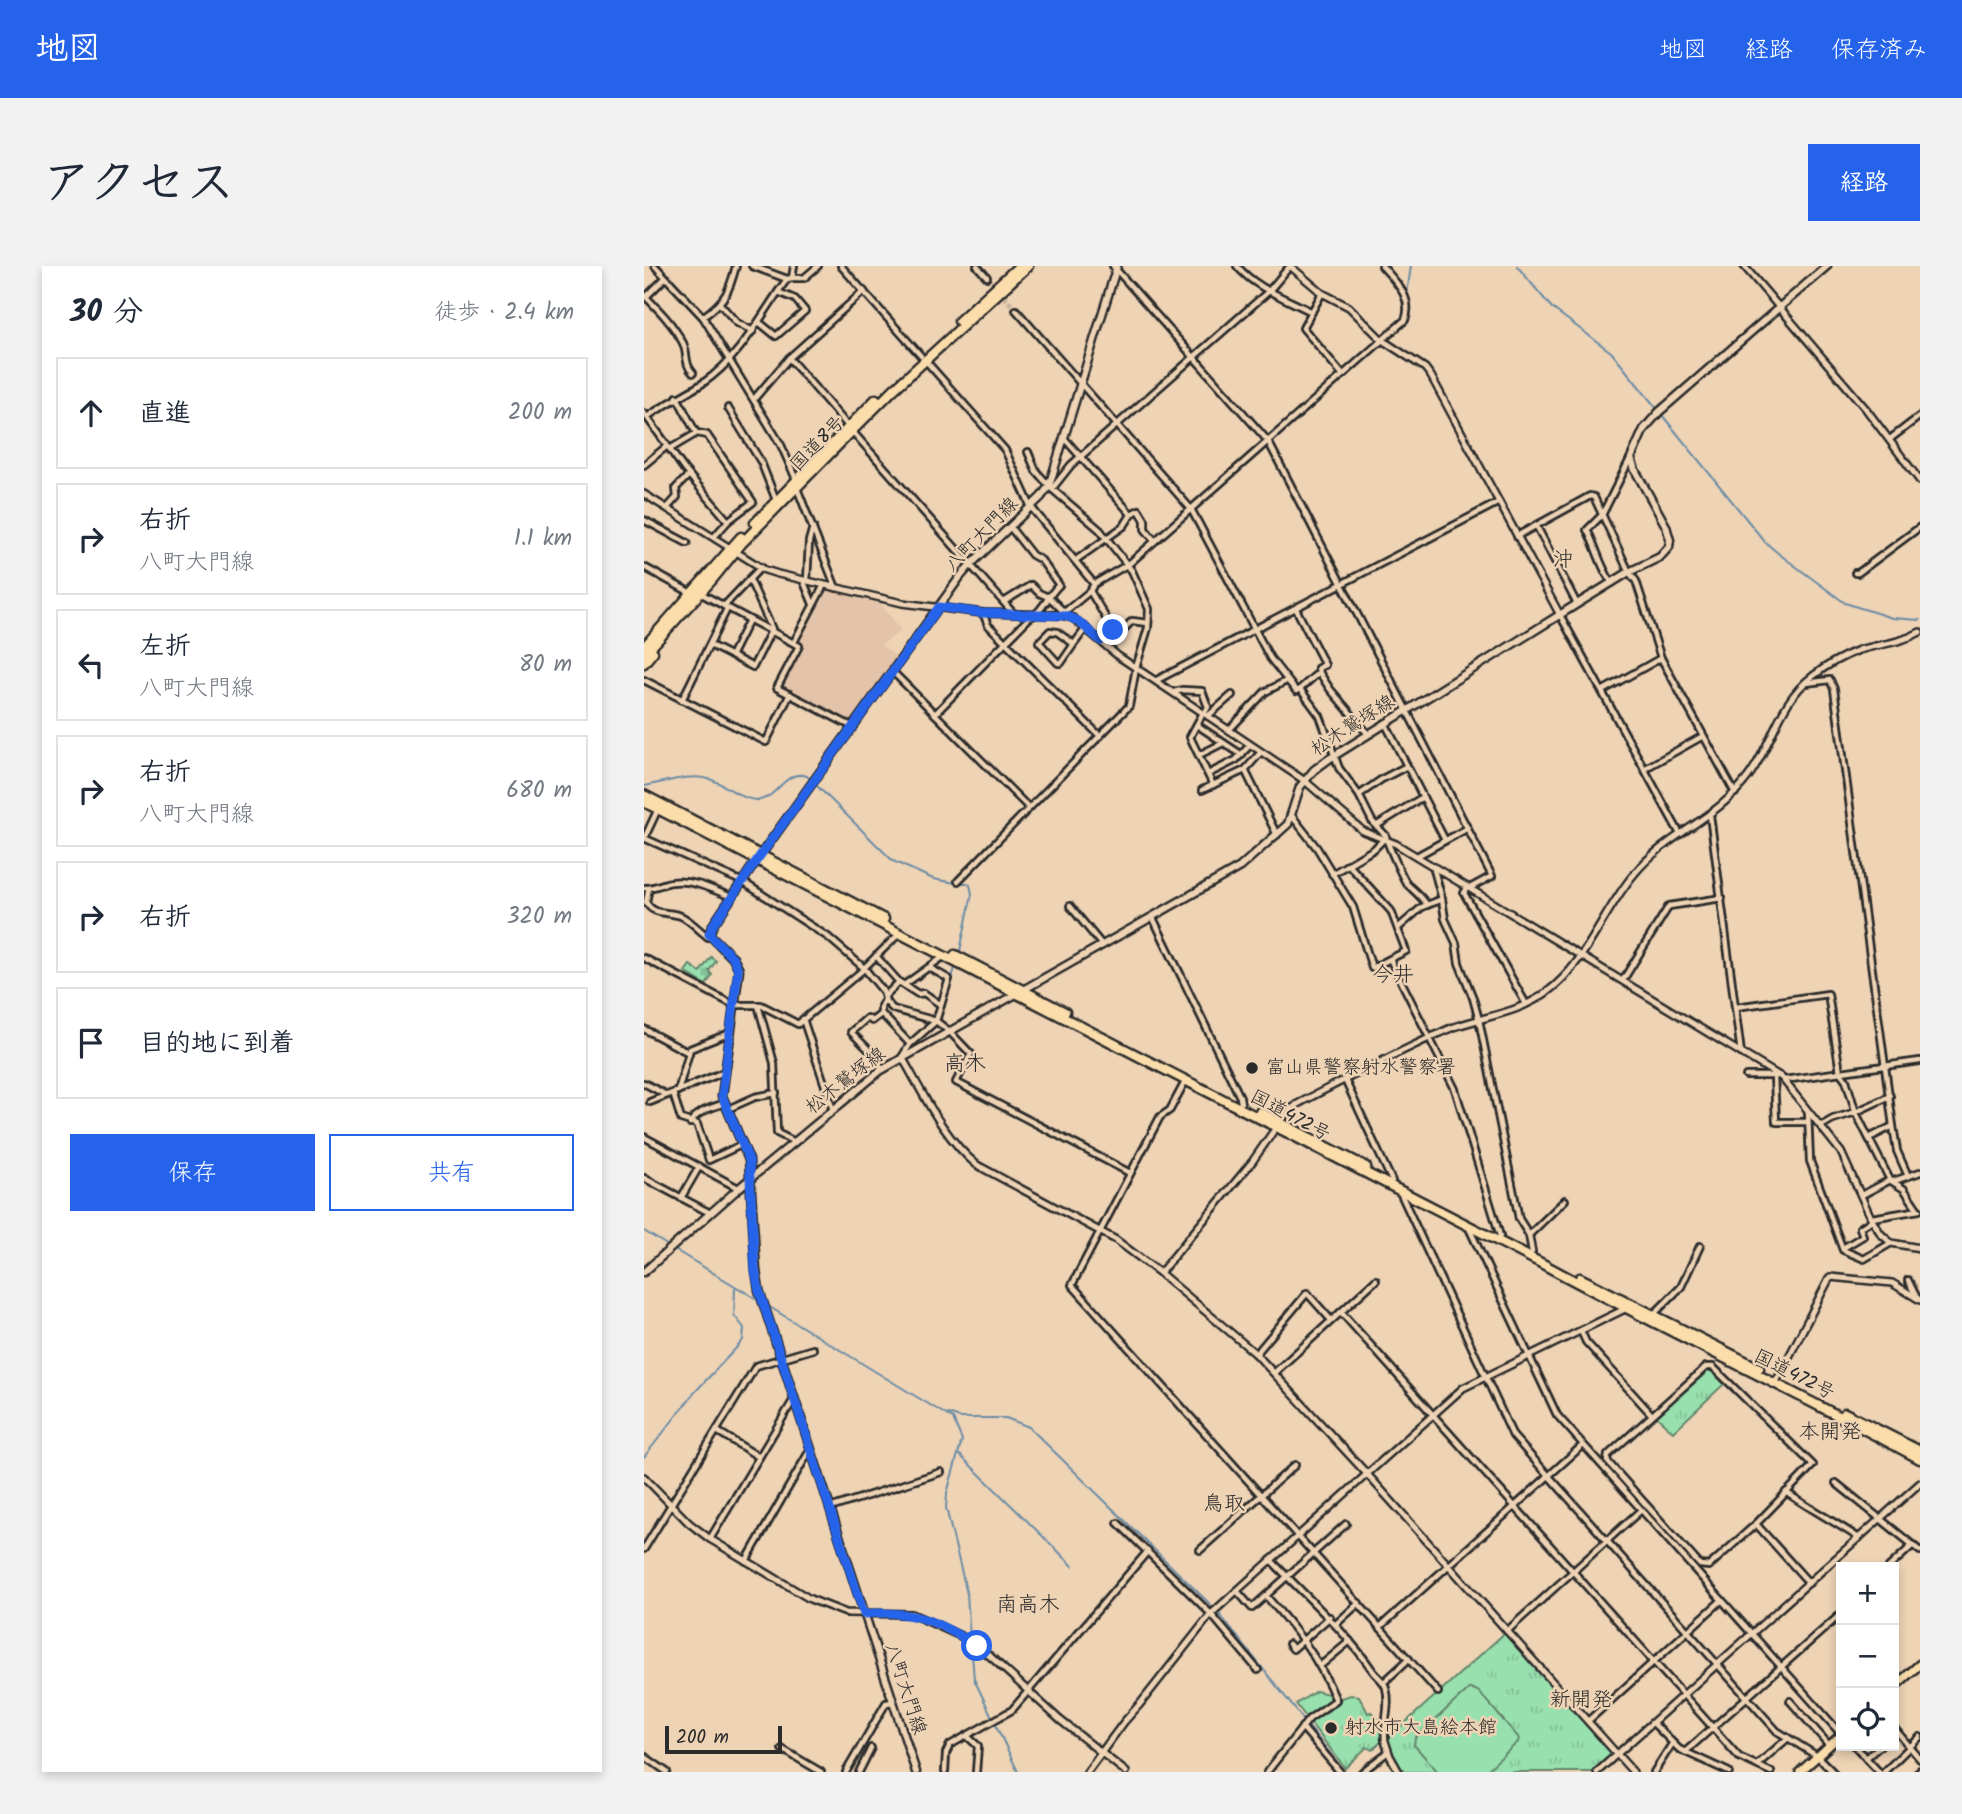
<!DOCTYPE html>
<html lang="ja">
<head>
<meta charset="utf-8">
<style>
	body { margin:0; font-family:Kalam,"Klee One",sans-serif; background:#f2f2f3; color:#1f2937 }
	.controls { position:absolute; right:21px; bottom:21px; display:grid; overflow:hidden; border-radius:0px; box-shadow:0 4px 10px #0003 }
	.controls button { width:63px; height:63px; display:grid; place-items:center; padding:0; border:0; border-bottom:2px solid #e0e1e3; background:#fff; color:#1f2937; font:35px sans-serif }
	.scale { position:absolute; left:21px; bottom:18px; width:117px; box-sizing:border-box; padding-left:7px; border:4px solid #2b2b2b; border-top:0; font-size:19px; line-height:24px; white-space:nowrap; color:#2b2b2b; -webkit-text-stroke:5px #eed3b5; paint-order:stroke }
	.stop { position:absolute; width:21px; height:21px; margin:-16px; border:5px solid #2563eb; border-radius:50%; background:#fff }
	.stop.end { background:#2563eb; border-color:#fff; box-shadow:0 2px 7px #0008 }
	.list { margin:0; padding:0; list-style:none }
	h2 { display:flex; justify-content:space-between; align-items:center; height:91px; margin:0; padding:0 28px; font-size:30px }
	h2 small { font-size:23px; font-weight:400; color:#747a83 }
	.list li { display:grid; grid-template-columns:46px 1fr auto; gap:21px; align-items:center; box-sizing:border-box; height:112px; margin:0 14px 14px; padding:0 14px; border:2px solid #e0e1e3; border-radius:0px }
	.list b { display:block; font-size:26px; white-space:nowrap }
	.list p { margin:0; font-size:23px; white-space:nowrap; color:#747a83 }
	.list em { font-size:23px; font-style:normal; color:#747a83 }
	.actions { display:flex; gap:14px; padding:21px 28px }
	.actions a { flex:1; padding:16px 0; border:2px solid #2563eb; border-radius:0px; text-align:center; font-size:24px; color:#2563eb }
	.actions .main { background:#2563eb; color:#fff }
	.icon { flex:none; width:38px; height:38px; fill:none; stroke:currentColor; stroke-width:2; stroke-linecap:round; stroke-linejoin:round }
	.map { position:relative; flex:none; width:1276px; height:1506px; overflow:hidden; border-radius:0px }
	header { display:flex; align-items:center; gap:42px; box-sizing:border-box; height:98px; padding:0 35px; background:#2563eb; color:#fff }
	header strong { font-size:33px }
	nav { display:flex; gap:38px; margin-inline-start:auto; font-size:24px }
	.intro { display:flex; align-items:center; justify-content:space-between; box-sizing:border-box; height:168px; padding:0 42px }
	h1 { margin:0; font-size:49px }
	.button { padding:18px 32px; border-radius:0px; background:#2563eb; color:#fff; font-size:24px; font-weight:700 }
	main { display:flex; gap:42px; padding:0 42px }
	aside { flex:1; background:#fff; border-radius:0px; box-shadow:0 4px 10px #0003 }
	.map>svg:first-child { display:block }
	.built { fill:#e3c3a9 }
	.cemetery { fill:url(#cemetery-stones); stroke:#62866c; stroke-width:2 }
	.park { fill:url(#park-tufts); stroke:#62866c; stroke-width:2 }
	.pitch { fill:#98e0ae; stroke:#62866c; stroke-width:2 }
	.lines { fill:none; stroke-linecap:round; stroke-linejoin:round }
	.stream { stroke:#6c8ca5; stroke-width:2 }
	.minor-tunnel { stroke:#c7b199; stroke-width:4.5; stroke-dasharray:4.5 2; stroke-linecap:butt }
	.minor-casing { stroke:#2b2b2b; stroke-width:10 }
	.tertiary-casing { stroke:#2b2b2b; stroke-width:10 }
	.secondary-casing { stroke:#2b2b2b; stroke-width:11 }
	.primary-casing { stroke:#2b2b2b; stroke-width:12 }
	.trunk-casing { stroke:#2b2b2b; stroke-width:13 }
	.minor { stroke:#eed3b5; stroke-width:4.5 }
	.tertiary { stroke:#eed3b5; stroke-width:5 }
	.secondary { stroke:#eed3b5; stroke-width:6 }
	.primary { stroke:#fbddab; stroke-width:7 }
	.trunk { stroke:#fbddab; stroke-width:8 }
	.route { stroke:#2563eb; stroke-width:9 }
	.poi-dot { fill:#2b2b2b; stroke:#eed3b5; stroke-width:2.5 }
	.labels { text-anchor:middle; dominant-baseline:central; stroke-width:5; stroke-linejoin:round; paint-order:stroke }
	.street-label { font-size:19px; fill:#2b2b2b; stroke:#eed3b5 }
	.poi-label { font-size:19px; fill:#2b2b2b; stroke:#eed3b5; text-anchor:start }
	.neighbourhood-label { font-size:21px; fill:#2b2b2b; stroke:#eed3b5 }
</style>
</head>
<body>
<header>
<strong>地図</strong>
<nav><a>地図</a><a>経路</a><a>保存済み</a></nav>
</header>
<div class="intro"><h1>アクセス</h1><a class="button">経路</a></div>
<main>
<aside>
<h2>30 分<small>徒歩 · 2.4 km</small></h2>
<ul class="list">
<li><svg class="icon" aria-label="ahead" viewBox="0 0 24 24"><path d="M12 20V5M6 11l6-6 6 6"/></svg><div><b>直進</b></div><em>200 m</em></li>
<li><svg class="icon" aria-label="right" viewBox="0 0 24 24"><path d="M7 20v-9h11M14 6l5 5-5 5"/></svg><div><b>右折</b><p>八町大門線</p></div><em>1.1 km</em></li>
<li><svg class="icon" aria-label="left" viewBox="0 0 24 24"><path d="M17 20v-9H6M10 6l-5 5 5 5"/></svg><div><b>左折</b><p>八町大門線</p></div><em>80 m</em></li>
<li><svg class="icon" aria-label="right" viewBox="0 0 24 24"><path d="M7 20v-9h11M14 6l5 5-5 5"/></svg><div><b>右折</b><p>八町大門線</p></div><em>680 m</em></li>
<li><svg class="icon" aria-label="right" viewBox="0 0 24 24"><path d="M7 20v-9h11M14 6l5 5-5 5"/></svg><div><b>右折</b></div><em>320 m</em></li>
<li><svg class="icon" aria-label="arrive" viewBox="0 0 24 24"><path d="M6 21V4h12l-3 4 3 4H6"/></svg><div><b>目的地に到着</b></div></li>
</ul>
<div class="actions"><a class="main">保存</a><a>共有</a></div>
</aside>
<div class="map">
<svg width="1276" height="1506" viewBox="0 0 1276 1506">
	<defs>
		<pattern id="cemetery-stones" width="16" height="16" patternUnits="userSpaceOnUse" patternTransform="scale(1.75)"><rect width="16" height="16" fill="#98e0ae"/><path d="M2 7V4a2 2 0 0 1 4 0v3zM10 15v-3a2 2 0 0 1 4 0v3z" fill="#83c096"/></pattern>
		<pattern id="park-tufts" width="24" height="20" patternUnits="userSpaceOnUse" patternTransform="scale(1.75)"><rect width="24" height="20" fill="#98e0ae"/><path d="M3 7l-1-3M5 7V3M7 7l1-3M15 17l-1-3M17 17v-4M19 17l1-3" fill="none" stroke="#83c096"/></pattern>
	</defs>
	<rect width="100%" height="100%" fill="#eed3b5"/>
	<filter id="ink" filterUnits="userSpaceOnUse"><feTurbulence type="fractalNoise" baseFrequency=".0143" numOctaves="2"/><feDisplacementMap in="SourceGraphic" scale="14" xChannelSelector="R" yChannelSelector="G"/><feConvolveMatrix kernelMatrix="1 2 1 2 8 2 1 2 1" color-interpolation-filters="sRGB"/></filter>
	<g filter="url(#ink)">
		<path class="built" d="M180,323L237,338L257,365L237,379L254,392L207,457L135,421L158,378L153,376Z"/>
		<path class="cemetery" d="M67,691L72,695L65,705L68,709L62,719L41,706L46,699L56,706Z"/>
		<g class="park">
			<path d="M1061,1105H1068L1080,1118L1029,1166L1012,1150Z"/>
			<path d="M863,1365L973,1488L953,1506H756L741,1475Z"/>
			<path d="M672,1425L684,1428L687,1426L690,1434L707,1429L715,1430L724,1447L727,1446L735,1454L740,1453L739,1474L728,1484L723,1481L701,1502L652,1438Z"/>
		</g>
		<path class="pitch" d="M826,1422L834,1425L875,1472L874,1476L841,1506H794L770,1479L771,1472Z"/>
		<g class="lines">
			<g class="stream">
				<path d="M873,0L908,42L967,86L1014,144"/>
				<path d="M763,28L767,0"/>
				<path d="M1018,149L1121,276L1135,288L1201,337L1248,352L1276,354"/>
				<path d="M0,520C20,517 45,507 65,513C81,517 99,536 116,534C135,530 141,503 163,510L249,595L289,613L312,617H323L326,619L328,628L316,685"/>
				<path d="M307,715L311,702"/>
				<path d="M0,965L26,981"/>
				<path d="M31,984L116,1035"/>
				<path d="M124,1040L309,1153L318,1174L303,1227L302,1242L323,1328L326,1372"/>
				<path d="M304,1148L316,1152H362L385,1161L569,1341"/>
				<path d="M316,1189L429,1300"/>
				<path d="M0,1191L51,1126L95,1079L99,1074L100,1062L90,1049L91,1022"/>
				<path d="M573,1345L701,1506"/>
				<path d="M327,1377L330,1413L374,1506"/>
			</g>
			<path class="minor-tunnel" d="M343,11L372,44"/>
			<g class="minor-casing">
				<g id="minor">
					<path d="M11,0L59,51L137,179L152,213"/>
					<path d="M108,0L143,13"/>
					<path d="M197,0L277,90"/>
					<path d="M333,0L343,11"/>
					<path d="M469,0L624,175L848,610L826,622"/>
					<path d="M593,0C611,22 643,33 668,46"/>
					<path d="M148,12H160L174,0"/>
					<path d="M678,27L659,62L699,109"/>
					<path d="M0,29C15,44 29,58 39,77C44,88 40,98 49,107"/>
					<path d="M2,31L21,12"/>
					<path d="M76,38L93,57L109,65"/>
					<path d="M372,44L547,243L626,392L652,425L656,423L676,450L695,502L715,529L728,555L742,570C742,575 759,613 763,618C770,625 777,630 783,639"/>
					<path d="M59,51C82,34 85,26 92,0"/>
					<path d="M116,57L132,70L161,45L151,33L134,26"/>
					<path d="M145,92L204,160"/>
					<path d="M281,94L361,184L387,241L450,318"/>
					<path d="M33,131L52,167"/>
					<path d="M110,133L145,92L220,25"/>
					<path d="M84,142L117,196L132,234"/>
					<path d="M0,147L40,203L84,255L70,271"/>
					<path d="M3,151C21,138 41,129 59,117C97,91 117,49 143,13L148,12L150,0"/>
					<path d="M208,165L370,348"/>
					<path d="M420,172L487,248L495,244L501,254V263L511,275"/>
					<path d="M1246,173L1276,150"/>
					<path d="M26,183L53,167L63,169L109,236L84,255"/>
					<path d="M384,186L392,205L408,223L427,199L625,25L646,0"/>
					<path d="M0,199L23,180"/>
					<path d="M153,222L192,322"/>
					<path d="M24,241L33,231L32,222L45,209"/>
					<path d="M0,254L43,277"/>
					<path d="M892,259L933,338"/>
					<path d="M873,270L946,230L950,231L985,306L992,315L1017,392L1091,527"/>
					<path d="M432,294L480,260L487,249"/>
					<path d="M0,301L47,327"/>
					<path d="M1211,307H1214L1276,261"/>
					<path d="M159,314L169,338"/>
					<path d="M163,315L165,275L169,261"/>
					<path d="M968,317C956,301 953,282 943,264L958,249L986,193"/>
					<path d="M446,325L469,364L457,375"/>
					<path d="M56,327L155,380L133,422L209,461"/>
					<path d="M404,330L419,345"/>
					<path d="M360,336L387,319L395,327L404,331"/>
					<path d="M80,340L117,301"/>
					<path d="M652,343L681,399L674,402L675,406L656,423"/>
					<path d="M339,347L344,359L456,470"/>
					<path d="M417,349L446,325L450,318L486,297L761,54C770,32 751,15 738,0"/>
					<path d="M916,349L1036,568"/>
					<path d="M469,364L476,367L488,355L504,357"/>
					<path d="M150,376L180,319"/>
					<path d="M430,378L417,397H414L395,376L406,365L413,366L430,378L442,362"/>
					<path d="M66,379L109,401L128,363L106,314"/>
					<path d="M87,390L105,354"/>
					<path d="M249,406L385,542"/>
					<path d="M675,406L686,423L724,468"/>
					<path d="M0,414L122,476L146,428"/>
					<path d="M513,414L855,236"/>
					<path d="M1162,417L1186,414L1190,423L1249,860L1253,885L1264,910"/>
					<path d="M958,425L1017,392"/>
					<path d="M530,426L538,424L558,425L564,441L560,448"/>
					<path d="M38,434L83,343"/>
					<path d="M559,447L546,471L569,519"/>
					<path d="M291,448L385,352C398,347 404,329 415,319L397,294L388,289L366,261"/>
					<path d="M564,450L588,429"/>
					<path d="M741,457L801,574"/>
					<path d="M553,459L598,489"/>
					<path d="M585,464L621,426L642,415"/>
					<path d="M555,489L579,477"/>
					<path d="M1000,503L1059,470"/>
					<path d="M601,504L633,569"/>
					<path d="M564,508L592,494L606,479"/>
					<path d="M558,524L601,504L617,486"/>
					<path d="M715,529L738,513L763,500"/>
					<path d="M1066,549L1097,787"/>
					<path d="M648,550L673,582L709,641L728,702L762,685L747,645L704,598"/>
					<path d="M732,560L779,531"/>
					<path d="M0,572L99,616L184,671L220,702L239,725L242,736L249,743L292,755L306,766L327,788L312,816L486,907"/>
					<path d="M0,573L14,543"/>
					<path d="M773,590L824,562"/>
					<path d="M789,600L798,633L801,653L812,677L815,697L829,732L835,754L875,953L885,969L888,986"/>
					<path d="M688,608L730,583L739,574"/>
					<path d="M314,615L485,440L492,402L504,362L505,343L488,305L456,264L408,223"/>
					<path d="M824,621L820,627L882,738"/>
					<path d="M0,622C10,623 18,617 28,616C49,613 69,624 88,631"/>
					<path d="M5,622L2,636C10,650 23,645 37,650C46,654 56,665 64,671H66"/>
					<path d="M426,640L458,679"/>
					<path d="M509,652L596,831L597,837"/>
					<path d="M754,662L778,641L798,633"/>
					<path d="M232,690L255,716"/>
					<path d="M0,692L90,739H117L154,758L220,703"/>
					<path d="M746,693L811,823L856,970"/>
					<path d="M220,702L256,667"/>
					<path d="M979,714L1025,640L1078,632"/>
					<path d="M260,719L274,728L280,727L297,739"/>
					<path d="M241,730L255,716L260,719L299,691"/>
					<path d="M114,739L130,797L133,867L151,876"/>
					<path d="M1092,741L1184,728L1196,806L1202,814L1212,847L1246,914L1260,923L1274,944"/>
					<path d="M237,747L266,778"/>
					<path d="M159,753L189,844"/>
					<path d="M0,763L45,787"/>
					<path d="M258,791L266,778L292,755L305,713L286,702"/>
					<path d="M238,804L233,792L207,766L223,752L228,755L237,748V740L241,734"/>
					<path d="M1102,810H1133"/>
					<path d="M1130,810L1132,856H1164"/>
					<path d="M542,814L526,844L516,851L428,1019L794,1426"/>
					<path d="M701,814L748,915"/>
					<path d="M1140,814L1276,795"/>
					<path d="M0,817L22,829"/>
					<path d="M34,825L46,783L86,767"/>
					<path d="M29,827L37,853L53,858L65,894L99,878"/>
					<path d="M6,836L80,806"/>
					<path d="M84,843L111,831L132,827"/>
					<path d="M1164,846L1166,895L1199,984L1220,993L1247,977"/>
					<path d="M46,857C53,845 69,841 81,837"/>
					<path d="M1177,860L1189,853L1212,846L1246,830"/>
					<path d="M0,871L94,922"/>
					<path d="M1225,872L1249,860"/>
					<path d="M0,912L66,947"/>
					<path d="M1250,915L1276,906"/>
					<path d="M755,924L869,1170L1133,1465L1173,1490L1189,1506"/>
					<path d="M1218,929L1246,914"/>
					<path d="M37,932L55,901"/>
					<path d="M1228,952L1275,944"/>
					<path d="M824,960L913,1149L1197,1468"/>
					<path d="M885,969L921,934"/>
					<path d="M1199,982L1219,970L1216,962L1228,954"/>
					<path d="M1264,1014L1273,1032"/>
					<path d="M697,1046L1095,1491L1127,1506"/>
					<path d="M1009,1049L1037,1021L1056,980"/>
					<path d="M937,1065L942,1076L1008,1149"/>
					<path d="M612,1088L663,1027L687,1054"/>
					<path d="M1062,1101H1069L1169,1199L1112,1258L1065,1300L1056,1299L963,1195L964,1189Z"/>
					<path d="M630,1107L732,1014"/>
					<path d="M73,1165L115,1191"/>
					<path d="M1192,1217L1276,1285"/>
					<path d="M1142,1226C1166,1243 1191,1256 1215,1272"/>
					<path d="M186,1242L297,1206"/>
					<path d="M474,1257L567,1348L614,1404"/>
					<path d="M1112,1258L1165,1317"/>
					<path d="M66,1273L150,1133"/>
					<path d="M0,1283L112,1100L169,1083"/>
					<path d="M556,1284L651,1199"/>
					<path d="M627,1294C662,1331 700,1363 729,1405C733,1411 740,1414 742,1422C747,1440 739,1456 741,1475"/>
					<path d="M102,1295L166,1184"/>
					<path d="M1245,1301L1269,1279"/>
					<path d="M593,1325L608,1342L702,1258"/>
					<path d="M622,1330C654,1366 673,1389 692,1434L665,1453L623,1506"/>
					<path d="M692,1358L715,1337"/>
					<path d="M736,1361L939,1179"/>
					<path d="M863,1365L997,1244"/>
					<path d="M645,1378L649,1383L686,1351"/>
					<path d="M676,1400L706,1375"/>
					<path d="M740,1416L765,1393"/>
					<path d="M1146,1435L1185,1479"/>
					<path d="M944,1455L1078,1334"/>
					<path d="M1009,1457L1035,1483L1085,1506"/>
					<path d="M658,1461L696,1506"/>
					<path d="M1250,1462L1276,1493"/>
					<path d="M323,1470L334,1480L332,1506"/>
					<path d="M1211,1480L1235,1506"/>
					<path d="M138,1483L177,1506"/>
					<path d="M1041,1486L1197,1348"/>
					<path d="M0,1490L23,1506"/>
					<path d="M1222,1492L1236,1480"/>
					<path d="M1113,1499L1144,1472"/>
					<path d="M202,1506L242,1437L249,1436"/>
					<path d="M215,1506L227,1482"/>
					<path d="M301,1506L302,1487L306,1479L368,1444L504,1285"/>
					<path d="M718,1506L744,1486"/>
					<path d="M1010,1506L1028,1478"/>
					<path d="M1240,1506L1276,1471"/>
					<path d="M1274,1506L1276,1504"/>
				</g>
			</g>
			<g class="tertiary-casing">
				<g id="tertiary">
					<path d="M646,0L678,27L705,41L738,74L781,102L787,110L916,349"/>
					<path d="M1100,0L1222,143L1276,215"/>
					<path d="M0,228L121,304L134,308L258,337L339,347L417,349L429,352L474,390L661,515L719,565L752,578L1137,811L1197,886L1228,954L1237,968L1247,977L1276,982"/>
					<path d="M258,791C280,829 299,871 333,899L472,974L516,1007L612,1088L723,1208L989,1506"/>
					<path d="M516,1007L608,896L640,850L652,839C685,821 719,805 752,788C771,779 790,769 810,761C842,750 875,747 903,726C944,696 959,644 991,607C1024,567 1071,555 1104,511C1129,478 1134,436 1169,410C1183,399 1199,390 1215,384C1236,378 1257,377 1276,366"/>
					<path d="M1132,1116L1186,1011L1248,1017L1276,1034"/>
					<path d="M0,1211L45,1257L66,1273L166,1333L202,1347L268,1348L323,1373L347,1391L416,1454L482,1506"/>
					<path d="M741,1475L746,1490L755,1506"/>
					<path d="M443,1506L480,1456L496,1438L567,1348L819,1122L985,1041"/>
					<path d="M953,1506L1276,1217"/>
				</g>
			</g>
			<g class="secondary-casing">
				<g id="secondary">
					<path d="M0,1006L95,922L236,805L596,601L644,558L656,521L670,504L685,493L933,338L985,306L1016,291L1025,281L1026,274L1022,260L991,204L987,192L1000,163L1015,146L1183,0"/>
					<path d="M272,1506L115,1024L112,1004L105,894L78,830L95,704L89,692L65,668L69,659L113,594L316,311L327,298L397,231L405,220L473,0"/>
				</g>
			</g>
			<g class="primary-casing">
				<g id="primary">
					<path d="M1250,1421L1276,1398"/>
					<path d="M1156,1506L1197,1469"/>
				</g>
			</g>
			<g class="trunk-casing">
				<g id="trunk">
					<path d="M315,55L375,0"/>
					<path d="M111,257L232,133"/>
					<path d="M0,381L97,271"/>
					<path d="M0,389L68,314L98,277L208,165L249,124L384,0"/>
					<path d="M0,397L9,386"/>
					<path d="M0,529L240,653"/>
					<path d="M0,536L897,997C1022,1065 1151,1125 1276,1193"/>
					<path d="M311,689L421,746"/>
					<path d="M616,846L722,901"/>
					<path d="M936,1012L1115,1102"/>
					<path d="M1201,1147L1276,1185"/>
				</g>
			</g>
			<use href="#minor" class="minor"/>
			<use href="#tertiary" class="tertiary"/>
			<use href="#secondary" class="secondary"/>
			<use href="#primary" class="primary"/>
			<use href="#trunk" class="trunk"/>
		</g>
	</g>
	<g class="lines" filter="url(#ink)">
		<path class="route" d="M333,1380C293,1355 268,1343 220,1348L115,1024L111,1004L105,894L78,830L94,704L89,692L65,668L69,659L113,594L295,341L338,347L422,350L434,355L457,375L469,364"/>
	</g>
	<g class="poi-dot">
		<circle cx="608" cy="802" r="7"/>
		<circle cx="687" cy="1462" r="7"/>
	</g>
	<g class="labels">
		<g class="street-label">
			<text transform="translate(174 178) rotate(-46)">国道8号</text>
			<text transform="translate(338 269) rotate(-46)">八町大門線</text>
			<text transform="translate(709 460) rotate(-33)">松木鷲塚線</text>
			<text transform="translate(202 815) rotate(-38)">松木鷲塚線</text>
			<text transform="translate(646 850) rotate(28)">国道472号</text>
			<text transform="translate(1150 1109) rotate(27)">国道472号</text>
			<text transform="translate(261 1423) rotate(72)">八町大門線</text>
		</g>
		<g class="poi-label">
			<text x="622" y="802">富山県警察射水警察署</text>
			<text x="701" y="1462">射水市大島絵本館</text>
		</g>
		<g class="neighbourhood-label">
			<text x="919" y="294">沖</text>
			<text x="749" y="709">今井</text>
			<text x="321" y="798">高木</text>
			<text x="1186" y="1166">本開発</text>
			<text x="580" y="1238">鳥取</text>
			<text x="384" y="1339">南高木</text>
			<text x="937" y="1434">新開発</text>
		</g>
	</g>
</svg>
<div class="controls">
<button>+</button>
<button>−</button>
<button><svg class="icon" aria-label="locate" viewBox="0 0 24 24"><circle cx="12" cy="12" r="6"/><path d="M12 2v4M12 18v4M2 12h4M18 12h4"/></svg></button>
</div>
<div class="scale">200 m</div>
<div class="stop" style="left:333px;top:1380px"></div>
<div class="stop end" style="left:469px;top:364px"></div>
</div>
</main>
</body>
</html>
